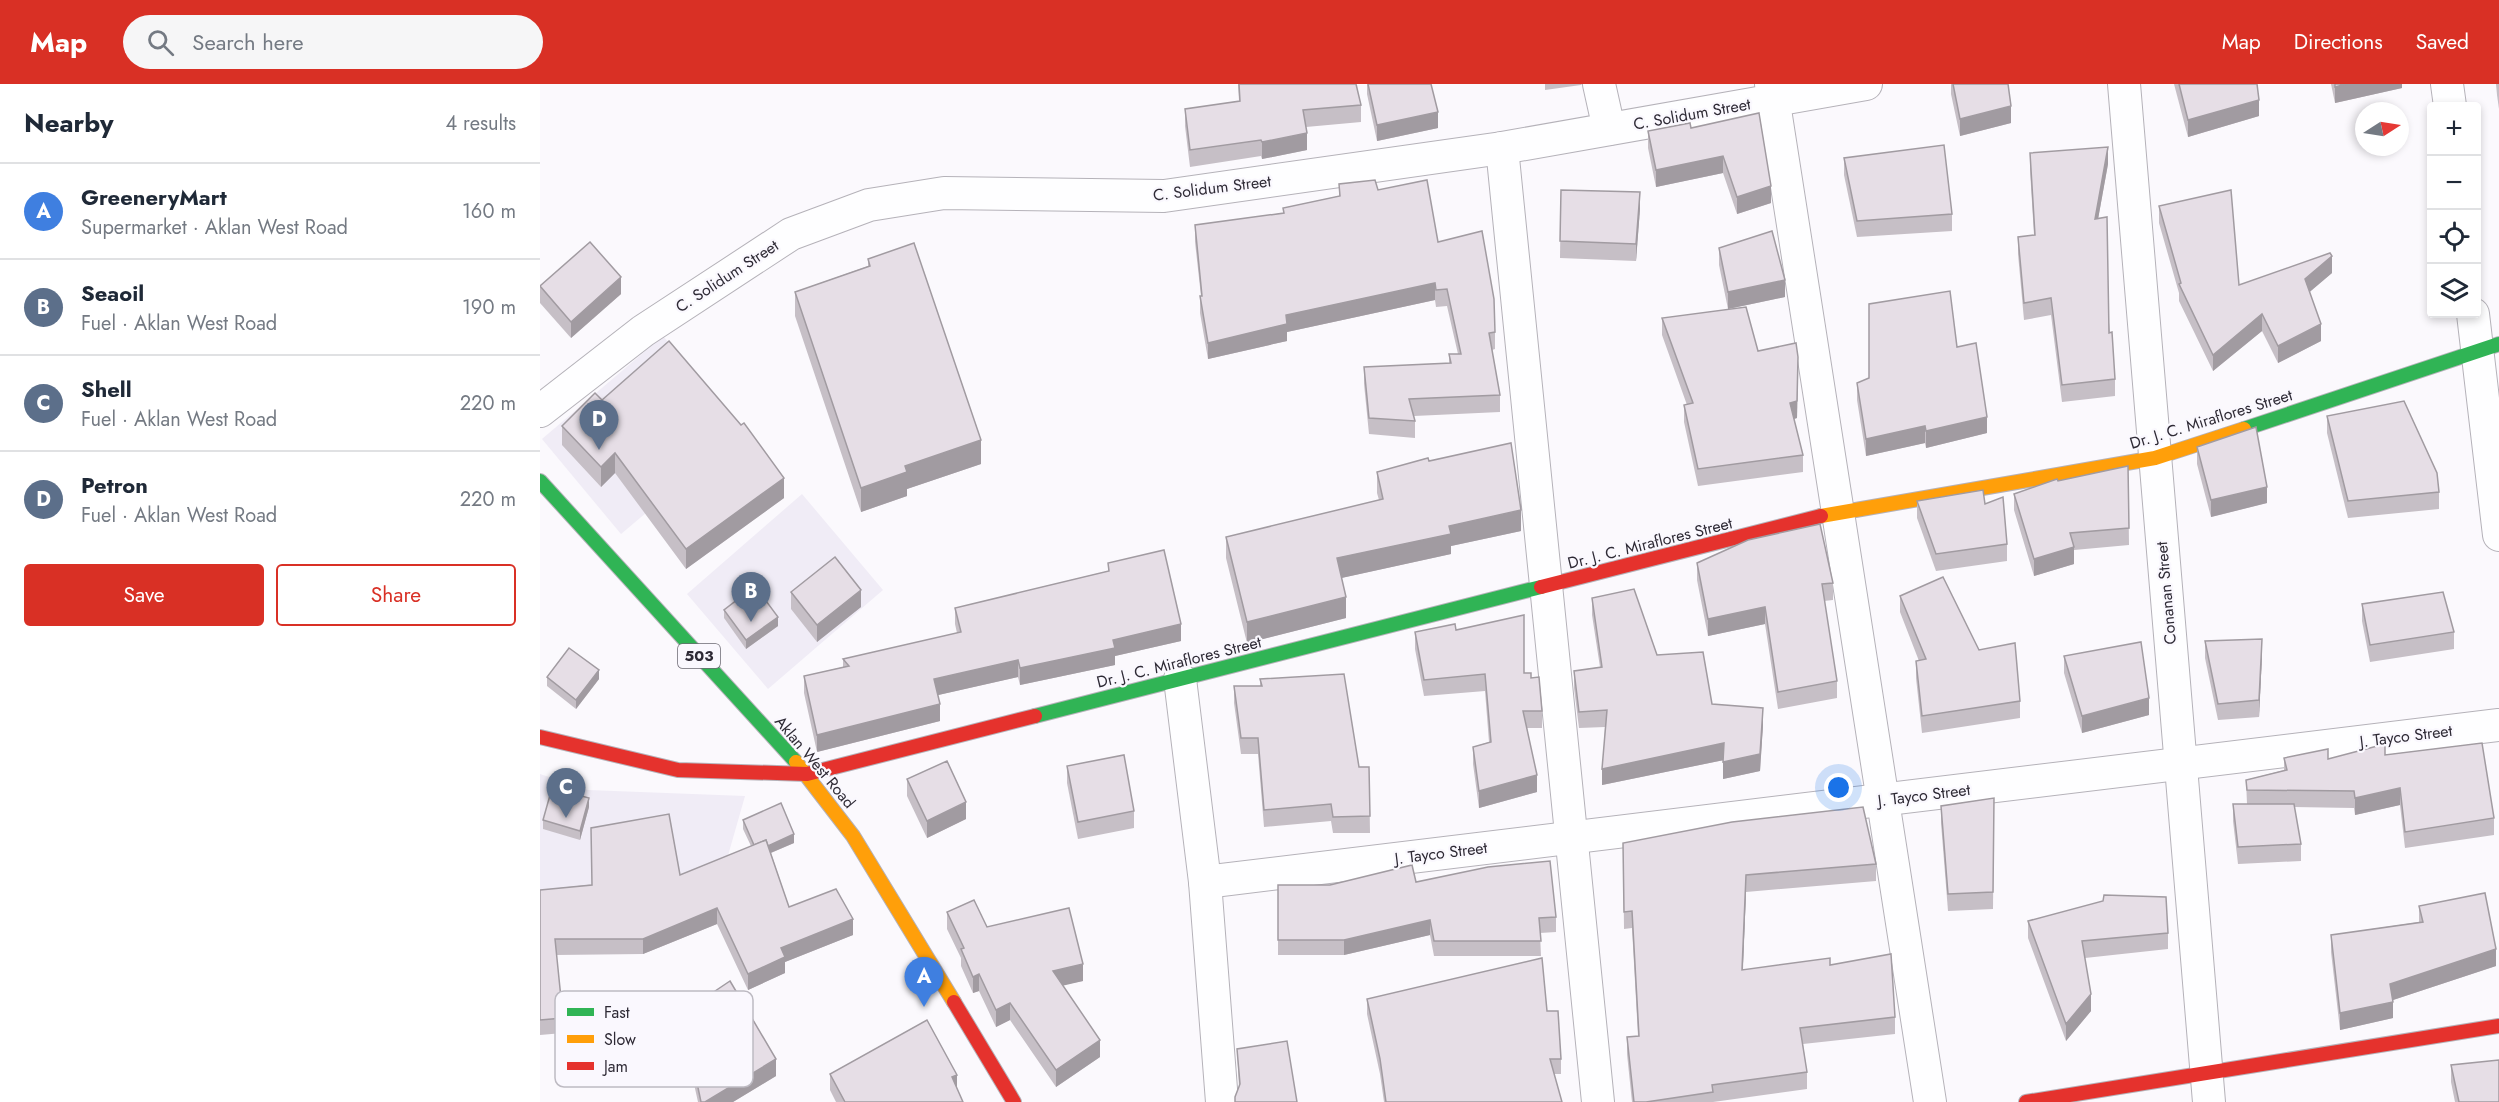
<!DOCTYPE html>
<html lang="en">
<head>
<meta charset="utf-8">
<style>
	body { margin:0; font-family:Jost,sans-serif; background:#f6f6f7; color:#1f2937 }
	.controls { position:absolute; right:18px; top:18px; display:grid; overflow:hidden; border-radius:6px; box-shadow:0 3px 9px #0003 }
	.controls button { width:54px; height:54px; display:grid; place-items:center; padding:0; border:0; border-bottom:2px solid #e0e1e3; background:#fff; color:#1f2937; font:30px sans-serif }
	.compass { position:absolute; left:1815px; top:18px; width:54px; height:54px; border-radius:50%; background:#fff; box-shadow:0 3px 9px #0003; rotate:78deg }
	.you { position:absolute; left:1299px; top:704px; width:21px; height:21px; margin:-15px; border:4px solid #fff; border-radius:50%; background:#1a73e8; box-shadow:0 0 0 9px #1a73e833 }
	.badge { display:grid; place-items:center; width:39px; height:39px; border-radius:50%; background:#d93025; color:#fff; font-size:20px; font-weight:700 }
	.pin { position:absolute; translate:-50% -50px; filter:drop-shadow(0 2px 3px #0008) }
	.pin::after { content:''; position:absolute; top:32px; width:21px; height:18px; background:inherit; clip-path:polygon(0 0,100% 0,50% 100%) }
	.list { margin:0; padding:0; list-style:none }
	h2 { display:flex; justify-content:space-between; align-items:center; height:78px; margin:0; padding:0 24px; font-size:26px }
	h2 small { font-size:20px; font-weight:400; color:#747a83 }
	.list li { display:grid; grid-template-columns:39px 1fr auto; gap:18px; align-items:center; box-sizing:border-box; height:96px; padding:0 24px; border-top:2px solid #e0e1e3 }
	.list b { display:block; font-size:22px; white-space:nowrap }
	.list p { margin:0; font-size:20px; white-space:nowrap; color:#747a83 }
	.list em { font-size:20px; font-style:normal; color:#747a83 }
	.actions { display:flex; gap:12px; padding:18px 24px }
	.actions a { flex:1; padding:14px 0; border:2px solid #d93025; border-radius:6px; text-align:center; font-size:21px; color:#d93025 }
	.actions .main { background:#d93025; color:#fff }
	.icon { flex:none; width:33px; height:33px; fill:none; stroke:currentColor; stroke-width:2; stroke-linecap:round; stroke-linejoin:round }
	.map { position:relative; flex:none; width:1959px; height:1018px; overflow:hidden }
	header { display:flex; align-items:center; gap:36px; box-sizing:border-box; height:84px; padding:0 30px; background:#d93025; color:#fff }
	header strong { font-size:28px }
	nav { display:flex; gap:33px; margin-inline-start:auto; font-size:21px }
	.search { width:420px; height:54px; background:#f6f6f7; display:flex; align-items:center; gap:15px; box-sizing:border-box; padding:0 21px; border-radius:33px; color:#747a83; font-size:22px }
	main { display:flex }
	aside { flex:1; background:#fff }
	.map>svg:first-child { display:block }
	.built { fill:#f0ecf6 }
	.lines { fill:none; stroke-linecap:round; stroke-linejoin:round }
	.street-casing { stroke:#b5b2b9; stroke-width:34 }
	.fast-casing { stroke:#b5b2b9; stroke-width:16 }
	.slow-casing { stroke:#b5b2b9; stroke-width:16 }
	.jam-casing { stroke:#b5b2b9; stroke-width:16 }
	.street { stroke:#fefeff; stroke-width:32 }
	.fast { stroke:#30b455; stroke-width:14 }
	.slow { stroke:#ff9f0a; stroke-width:14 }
	.jam { stroke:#e5322d; stroke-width:14 }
	.wall { fill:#c6bfc6 }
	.shaded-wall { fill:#a19ba1 }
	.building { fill:#e6dee6; stroke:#a19ba1; stroke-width:1.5 }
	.labels { text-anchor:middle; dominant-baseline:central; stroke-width:4.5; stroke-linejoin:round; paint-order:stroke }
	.shield { fill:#faf8fe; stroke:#6b6871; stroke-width:1.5 }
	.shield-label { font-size:15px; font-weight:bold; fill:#2e2a35 }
	.street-label { font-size:16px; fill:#2e2a35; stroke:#faf8fe }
	.key { fill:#faf8fe; stroke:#bdbac2; stroke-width:1.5 }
	.key-label { font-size:16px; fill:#2e2a35 }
</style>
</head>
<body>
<header>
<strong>Map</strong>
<div class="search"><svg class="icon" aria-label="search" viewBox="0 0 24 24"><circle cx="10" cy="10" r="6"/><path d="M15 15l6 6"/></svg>Search here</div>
<nav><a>Map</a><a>Directions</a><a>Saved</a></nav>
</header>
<main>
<aside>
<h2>Nearby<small>4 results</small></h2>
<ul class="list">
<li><span class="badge" style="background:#3f7fe0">A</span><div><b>GreeneryMart</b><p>Supermarket · Aklan West Road</p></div><em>160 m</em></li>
<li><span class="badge" style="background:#5c6f8a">B</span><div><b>Seaoil</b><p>Fuel · Aklan West Road</p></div><em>190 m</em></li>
<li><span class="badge" style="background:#5c6f8a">C</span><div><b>Shell</b><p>Fuel · Aklan West Road</p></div><em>220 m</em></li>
<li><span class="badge" style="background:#5c6f8a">D</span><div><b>Petron</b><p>Fuel · Aklan West Road</p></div><em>220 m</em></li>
</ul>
<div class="actions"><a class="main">Save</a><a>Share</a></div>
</aside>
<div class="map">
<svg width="1959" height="1018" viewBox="0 0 1959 1018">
	<rect width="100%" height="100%" fill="#fbf9fd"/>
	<g class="built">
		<path d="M123,252L203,347L81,450L2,355Z"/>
		<path d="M262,410L343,506L228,605L147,510Z"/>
		<path d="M0,690L48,706L205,712L185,782L41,815L0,805Z"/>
	</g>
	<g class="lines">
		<g class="street-casing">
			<g id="street">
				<path d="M1059,0L1069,45"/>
				<path d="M1231,0L1390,1018"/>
				<path d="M1584,0L1669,1018"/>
				<path d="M1907,0L1910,22"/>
				<path d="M962,64L1058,1018"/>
				<path d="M1933,230L1959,451"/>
				<path d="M0,327L103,247L251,150L329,121L404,109L624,112L962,64L1326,0"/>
				<path d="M640,595L665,798L682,1018"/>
				<path d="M665,798L1959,641"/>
			</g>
		</g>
		<g class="fast-casing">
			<g id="fast">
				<path d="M1704,345L1959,260"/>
				<path d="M0,397L256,678"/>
				<path d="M495,632L1001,503"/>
			</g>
		</g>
		<g class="slow-casing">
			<g id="slow">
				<path d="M1281,432L1615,374L1704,345"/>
				<path d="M256,678L313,752L414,918"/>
			</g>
		</g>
		<g class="jam-casing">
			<g id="jam">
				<path d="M1001,503L1281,432"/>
				<path d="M0,653L138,686L267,690L495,632"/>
				<path d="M414,918L474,1018"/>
				<path d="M1486,1018L1959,942"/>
			</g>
		</g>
		<use href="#street" class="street"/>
		<use href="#fast" class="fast"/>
		<use href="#slow" class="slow"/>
		<use href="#jam" class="jam"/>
	</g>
	<g class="wall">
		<path d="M698,0H816L821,21V38L766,43L767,66L722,75L721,72L650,83L645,42V25L699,17Z"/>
		<path d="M827,0H891L898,44L837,57L827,10Z"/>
		<path d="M1005,0H1042L1041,1L1005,6Z"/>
		<path d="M1411,0H1468L1471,39L1420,52L1411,10Z"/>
		<path d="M1634,0H1717L1719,32L1648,53Z"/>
		<path d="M1791,0H1862V4L1795,19Z"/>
		<path d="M1956,0H1959V25L1957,11Z"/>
		<path d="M1219,29L1231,119L1197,130L1183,89L1116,103L1108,64V47L1151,44Z"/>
		<path d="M1490,69L1568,80L1558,135L1575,295V312L1522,318L1511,231L1484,236L1478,170V153L1494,151L1490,86Z"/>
		<path d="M1304,74L1412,130V147L1317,153L1304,91Z"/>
		<path d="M799,100L838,106L898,158L955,248V265L952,266L960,311V328L874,332L875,337V354L829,350L824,300V283L909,279V270H918L907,222L896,223L895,216L747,248V257L668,275L660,229V212H661L655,158V141L743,129V124L799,112Z"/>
		<path d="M1021,106L1100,125L1096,177L1020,174Z"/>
		<path d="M1619,122L1699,201L1792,189L1769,208L1781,257L1738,279L1722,247L1673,287L1639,217V209L1619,139Z"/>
		<path d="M1179,164L1245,213L1188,225L1179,181Z"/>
		<path d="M328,175L441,380L367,405V412L321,428L255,232V208L328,182Z"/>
		<path d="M0,202L81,210L31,254L0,219Z"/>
		<path d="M1122,234L1218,267L1258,290L1257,334L1254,335L1263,371V388L1158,402L1144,338V321H1147L1122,251Z"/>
		<path d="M1417,263L1447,349L1386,364L1385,359L1326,372L1317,316V299Z"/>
		<path d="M62,316L244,414L146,485L75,389L61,403L22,361V342Z"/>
		<path d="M1787,332L1899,408V425L1808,434L1787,349Z"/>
		<path d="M1657,363L1727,419L1671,433L1657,380Z"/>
		<path d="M889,377L981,447L911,462V470L801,494L806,534L707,559L686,474V453L839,416L837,409V388Z"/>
		<path d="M1588,382L1589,461L1534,466V480L1494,492L1474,426V410L1518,397Z"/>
		<path d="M1377,417L1467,460V477L1396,487L1377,434Z"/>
		<path d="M568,479L641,557L575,572V581L480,601L478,593L398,611L400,637L277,668L264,609V592L303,583V575L417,549L415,540V524L568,487Z"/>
		<path d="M1157,479L1293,499V516L1284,517L1297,597V614L1238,625L1225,540L1168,552L1157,496Z"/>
		<path d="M251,508L321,523L277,558L251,525Z"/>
		<path d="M1360,512L1480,617V634L1382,649L1376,594V577H1379L1360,528Z"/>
		<path d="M1052,514L1172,620L1223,641L1220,687L1183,695L1184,676L1062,701L1065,643L1039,644L1034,604V587L1060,583L1052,531Z"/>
		<path d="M1822,520L1914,548V565L1830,578L1822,537Z"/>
		<path d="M184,526L238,542L206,565L184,534Z"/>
		<path d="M916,546L984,589L991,594L1002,627V644H987L997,708L939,724L933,680V663L949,658L945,607L884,612L875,565V548Z"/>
		<path d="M1665,557L1722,572L1719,633L1678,636L1665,574Z"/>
		<path d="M1524,572L1609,631L1542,649L1524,589Z"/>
		<path d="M7,593L59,595L36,625L7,602Z"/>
		<path d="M720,595L819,683H829L830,749H793L791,737L724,743L718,670H701L694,619V602H720Z"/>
		<path d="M1845,671L1954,734V751L1865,764L1860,721L1815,731L1814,724L1754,723L1761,760V777L1698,780L1693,737V720H1707L1706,696L1744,686V674L1788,675Z"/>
		<path d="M527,682L594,727V744L538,755L527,699Z"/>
		<path d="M367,695L426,735L387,754L367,712Z"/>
		<path d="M1454,714L1453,825L1408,827L1401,739V722Z"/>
		<path d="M49,723L40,756L3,745V736Z"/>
		<path d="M203,736L254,759L231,769L249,823L313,851L245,878V889L208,906L177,840L103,870L16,871L23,934V949L0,951V806L140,791L211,762L203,745Z"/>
		<path d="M1083,759L1336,780V797L1206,808L1203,886L1290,881L1355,933V950L1263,960L1267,988V1005L1173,1018H1092L1087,970V953L1098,952L1092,844L1084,845Z"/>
		<path d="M876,798L1016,833V848L1000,849L1001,872H894L890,851L804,871H738V801H790Z"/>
		<path d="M1879,822L1956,882L1853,916V934L1800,946L1791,868V851L1879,838Z"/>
		<path d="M407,828L447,843L543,897L522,901L560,973L516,1003L470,936L456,943L439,907L433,909L421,882V874L407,845Z"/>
		<path d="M1488,837L1628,849V865L1545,874L1551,927L1526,957L1488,854Z"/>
		<path d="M827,915L1007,927L1021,975V990H1014L1022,1018H844L840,990L827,930Z"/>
		<path d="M138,932L236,992L193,1018H158L150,982L147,984L138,949Z"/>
		<path d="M697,965L757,1018H695V1013L699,1003Z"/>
		<path d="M1911,981L1959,1018H1915L1911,998Z"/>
		<path d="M290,990L417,1005L423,1018H296L290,1006Z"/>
	</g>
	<g class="shaded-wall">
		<path d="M1806,0H1862V4L1795,19V3Z"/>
		<path d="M1719,16V32L1648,53V36Z"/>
		<path d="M1471,22V39L1420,52V35Z"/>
		<path d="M898,28V44L837,57V41Z"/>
		<path d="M767,49V66L722,75V58Z"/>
		<path d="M1568,63V80L1555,152V135Z"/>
		<path d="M1183,72V89L1116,103V86Z"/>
		<path d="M1231,102V119L1197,130V113Z"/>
		<path d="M1100,108V125L1096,177V160Z"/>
		<path d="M1792,172V189L1765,212V195Z"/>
		<path d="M81,193V210L31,254V238Z"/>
		<path d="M1245,196V213L1188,225V208Z"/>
		<path d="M895,199V216L747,248V257L668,275V259L746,231Z"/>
		<path d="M1722,230V247L1673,287V271Z"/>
		<path d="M1781,240V257L1738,279V262Z"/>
		<path d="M1258,273L1257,334L1250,336V319Z"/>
		<path d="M1447,333V349L1386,364V347Z"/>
		<path d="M1385,342V359L1326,372V355Z"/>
		<path d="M441,356V380L367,405V412L321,428V404L365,382Z"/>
		<path d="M75,369V389L61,403V383Z"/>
		<path d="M244,394V414L146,485V465Z"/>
		<path d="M1727,403V419L1671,433V416Z"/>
		<path d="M981,426V447L911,462V470L797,495V474L909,442Z"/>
		<path d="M1534,463V480L1494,492V475Z"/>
		<path d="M321,506V523L277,558V541Z"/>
		<path d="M806,513V534L707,559V538Z"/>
		<path d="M1225,523V540L1168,552V535Z"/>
		<path d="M238,533V542L206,565V556Z"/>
		<path d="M641,540V557L575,572V581L480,601V584L573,556Z"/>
		<path d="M1722,555V572L1719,633V616Z"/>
		<path d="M478,576V593L394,612V595Z"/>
		<path d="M59,586V595L36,625V616Z"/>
		<path d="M1609,614V631L1542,649V632Z"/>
		<path d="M400,620V637L277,668V651Z"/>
		<path d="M1223,624V641L1220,687L1183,695V678Z"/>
		<path d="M1184,659V676L1062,701V685Z"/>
		<path d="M997,691V708L939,724V707Z"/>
		<path d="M1860,704V721L1815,731V714Z"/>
		<path d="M49,714V723L40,756V747Z"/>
		<path d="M426,718V735L387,754V737Z"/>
		<path d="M254,750V759L216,775V767Z"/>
		<path d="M1206,791V808L1202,903V886Z"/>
		<path d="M177,824V840L103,870V855Z"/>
		<path d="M313,835V851L245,878V889L208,906V890L241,864Z"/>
		<path d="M890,836V851L804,871V856Z"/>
		<path d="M1956,865V882L1850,917V900Z"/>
		<path d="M543,880V897L513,904V887Z"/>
		<path d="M439,890V907L433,909V893Z"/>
		<path d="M1551,910V927L1526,957V940Z"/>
		<path d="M1853,918V934L1800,946V929Z"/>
		<path d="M470,919V936L456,943V926Z"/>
		<path d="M560,956V973L516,1003V986Z"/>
		<path d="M150,965V982L147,984V967Z"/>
		<path d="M236,975V992L193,1018H165Z"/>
		<path d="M417,991V1008L412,993Z"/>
	</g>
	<g class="building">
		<path d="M699,0H816L821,21L763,26L767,49L722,58L721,56L650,66L645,25L700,17Z"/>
		<path d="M828,0H891L898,28L837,41Z"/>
		<path d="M1413,0H1468L1471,22L1420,35Z"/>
		<path d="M1639,0H1717L1719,16L1648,36Z"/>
		<path d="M1795,0H1806L1795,3Z"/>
		<path d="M1219,29L1231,102L1197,113L1183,72L1116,86L1108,47L1150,39L1151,44Z"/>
		<path d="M1404,61L1412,130L1317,137L1304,74Z"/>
		<path d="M1568,63L1555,135L1567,133L1569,249L1572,248L1575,295L1522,301L1511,214L1484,219L1478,153L1495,151L1490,69Z"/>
		<path d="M835,96L838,106L887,96L898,158L942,147L954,215L955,248L949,249L960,311L869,315L875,337L829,334L824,283L911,279L909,270H921L907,205L896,206L895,199L746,231L747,240L668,259L660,212H662L655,141L744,129L743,124L800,112L799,100Z"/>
		<path d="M1021,106L1100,108L1096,160L1020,157Z"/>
		<path d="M1691,106L1699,201L1790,169L1792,172L1765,195L1781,240L1738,262L1722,230L1673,271L1639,200L1641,199L1619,122Z"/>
		<path d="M1232,147L1245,196L1188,208L1179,164Z"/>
		<path d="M50,158L81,193L31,238L0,202Z"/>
		<path d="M374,159L441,356L365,382L367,388L321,404L255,208L330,182L328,175Z"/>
		<path d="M1410,207L1417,263L1436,259L1447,333L1386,347L1385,342L1326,355L1317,299L1329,294V220Z"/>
		<path d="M1206,223L1218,267L1256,259L1258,273L1257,317L1250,319L1263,371L1158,385L1144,321L1153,319L1122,234Z"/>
		<path d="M129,257L201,341L204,339L244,394L146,465L75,369L61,383L22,342L55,309L62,316Z"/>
		<path d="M1864,317L1897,389L1899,408L1808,417L1787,332Z"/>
		<path d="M1716,343L1727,403L1671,416L1657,363Z"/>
		<path d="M971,359L981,426L909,442L911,450L797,474L806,513L707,538L686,453L843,415L837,388L888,374L889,377Z"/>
		<path d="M1588,382L1589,444L1530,449L1534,463L1494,475L1474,410L1517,395L1518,397Z"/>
		<path d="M1443,406L1445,420L1463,413L1467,460L1396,470L1377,417Z"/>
		<path d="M1280,440L1293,499L1282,500L1297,597L1238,608L1225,523L1168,535L1157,479L1208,456Z"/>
		<path d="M624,466L641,540L573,556L575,564L480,584L478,576L394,595L400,620L277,651L264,592L309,582L303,575L421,548L415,524L569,487L568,479Z"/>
		<path d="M295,473L321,506L277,541L251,508Z"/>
		<path d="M1403,493L1439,566L1475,559L1480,617L1382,632L1376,577L1386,575L1360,512Z"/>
		<path d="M215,502L238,533L206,556L184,526Z"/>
		<path d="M1094,505L1117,571L1163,568L1172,620L1223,624L1220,670L1183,678L1184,659L1062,685L1067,626L1039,628L1034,587L1062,583L1052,514Z"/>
		<path d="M1903,508L1914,548L1830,561L1822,520Z"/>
		<path d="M984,531V589H991V594L999,593L1002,627H983L997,691L939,707L933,663L951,658L945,590L884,596L875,548L915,540L916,546Z"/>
		<path d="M1722,555L1719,616L1678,620L1665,557Z"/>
		<path d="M1601,558L1609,614L1542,632L1524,572Z"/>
		<path d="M29,564L59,586L36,616L7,593Z"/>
		<path d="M804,590L819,683H829L830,732L793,733L791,720L724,726L718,654H701L694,602H722L720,595Z"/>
		<path d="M1942,659L1954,734L1865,748L1860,704L1815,714L1814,707L1707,706L1706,696L1747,686L1744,674L1788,665V675L1845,660V671Z"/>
		<path d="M584,671L594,727L538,738L527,682Z"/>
		<path d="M407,677L426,718L387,737L367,695Z"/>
		<path d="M12,704L49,714L40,747L3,736Z"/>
		<path d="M1454,714L1453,808L1408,810L1401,722Z"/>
		<path d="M241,719L254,750L228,762L226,756L214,761L203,736Z"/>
		<path d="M1693,720H1754L1761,760L1698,763Z"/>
		<path d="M1323,723L1336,780L1206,791L1202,886L1290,874V881L1351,870L1355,933L1260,944L1267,988L1172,1001L1173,1008L1106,1018H1094L1087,953L1099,952L1092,827L1084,828L1083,759L1192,738Z"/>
		<path d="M129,730L140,791L226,756L249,823L296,805L313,835L241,864L245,873L208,890L177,824L103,855H15L23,934L0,936V806L52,801L51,744Z"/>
		<path d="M1010,777L1016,833L999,834L1001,857H894L890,836L804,856H738V801H790L872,781L876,798L948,783Z"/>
		<path d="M1945,809L1956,865L1850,900L1853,918L1800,929L1791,851L1883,838L1879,822Z"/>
		<path d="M1564,811L1626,813L1628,849L1542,857L1551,910L1526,940L1488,837L1563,817Z"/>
		<path d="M434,816L447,843L529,824L543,880L513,887L560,956L516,986L470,919L456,926L439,890L433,893L421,865L424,864L407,828Z"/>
		<path d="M1002,874L1007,927H1018L1021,975H1010L1022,1018H846L840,975L827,915Z"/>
		<path d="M190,897L236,975L165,1018H161L150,965L147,967L138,932Z"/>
		<path d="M387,936L417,991L412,993L423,1018H305L290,990Z"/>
		<path d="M747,957L757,1018H695V1013L700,1000L697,965Z"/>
		<path d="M1959,976V1018H1919L1911,981Z"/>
	</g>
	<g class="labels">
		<rect class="shield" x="138" y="560" width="42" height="24" rx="4.5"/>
		<g class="shield-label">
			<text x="159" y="572">503</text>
		</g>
		<g class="street-label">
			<text transform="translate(1152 30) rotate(-10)">C. Solidum Street</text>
			<text transform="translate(672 104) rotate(-7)">C. Solidum Street</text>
			<text transform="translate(187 192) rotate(-33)">C. Solidum Street</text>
			<text transform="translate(1671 335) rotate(-17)">Dr. J. C. Miraflores Street</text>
			<text transform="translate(1110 459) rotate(-14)">Dr. J. C. Miraflores Street</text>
			<text transform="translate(1626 509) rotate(-95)">Conanan Street</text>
			<text transform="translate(639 578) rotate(-14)">Dr. J. C. Miraflores Street</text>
			<text transform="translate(1866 652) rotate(-7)">J. Tayco Street</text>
			<text transform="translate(275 678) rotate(50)">Aklan West Road</text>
			<text transform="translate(1384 711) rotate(-7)">J. Tayco Street</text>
			<text transform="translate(901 769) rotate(-7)">J. Tayco Street</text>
		</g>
	</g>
	<rect x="15" y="907" width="198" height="96" rx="9" class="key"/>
	<rect x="27" y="924" width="27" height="8" fill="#30b455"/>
	<rect x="27" y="951" width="27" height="8" fill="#ff9f0a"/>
	<rect x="27" y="978" width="27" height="8" fill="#e5322d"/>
	<g class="key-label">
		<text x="64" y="934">Fast</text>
		<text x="64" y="961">Slow</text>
		<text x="64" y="988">Jam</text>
	</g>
</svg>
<div class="controls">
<button>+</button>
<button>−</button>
<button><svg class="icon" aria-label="locate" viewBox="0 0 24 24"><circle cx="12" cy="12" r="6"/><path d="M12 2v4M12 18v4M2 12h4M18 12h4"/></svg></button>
<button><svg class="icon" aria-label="layers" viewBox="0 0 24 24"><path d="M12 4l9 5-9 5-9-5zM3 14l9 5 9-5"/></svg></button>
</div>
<svg class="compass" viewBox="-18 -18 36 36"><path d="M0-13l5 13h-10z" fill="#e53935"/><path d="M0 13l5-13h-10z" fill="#747a83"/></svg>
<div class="you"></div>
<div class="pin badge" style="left:384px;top:923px;background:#3f7fe0">A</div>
<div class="pin badge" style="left:211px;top:538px;background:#5c6f8a">B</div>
<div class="pin badge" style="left:26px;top:734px;background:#5c6f8a">C</div>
<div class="pin badge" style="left:59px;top:366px;background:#5c6f8a">D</div>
</div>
</main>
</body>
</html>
